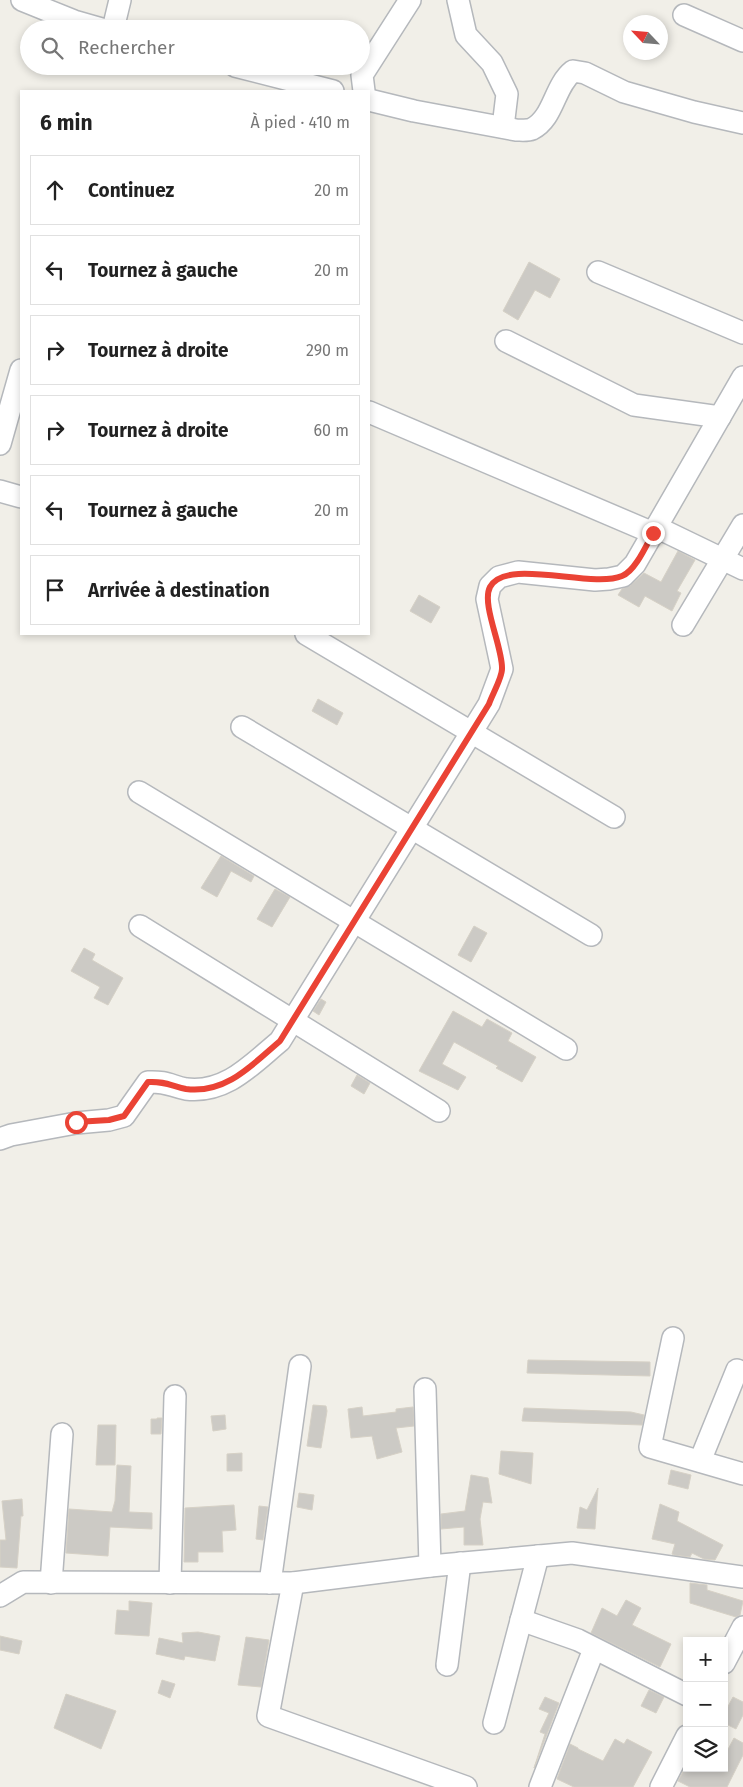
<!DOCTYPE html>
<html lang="fr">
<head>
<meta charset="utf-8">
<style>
	body { margin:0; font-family:"Fira Sans",sans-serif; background:#f6f6f6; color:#222 }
	.controls { position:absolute; right:15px; bottom:15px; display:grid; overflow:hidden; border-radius:0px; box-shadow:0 2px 8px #0003 }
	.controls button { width:45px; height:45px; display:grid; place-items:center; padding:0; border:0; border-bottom:1px solid #e0e0e0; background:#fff; color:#222; font:25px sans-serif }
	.compass { position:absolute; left:623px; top:15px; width:45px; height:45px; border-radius:50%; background:#fff; box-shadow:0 2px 8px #0003; rotate:296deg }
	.stop { position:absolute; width:15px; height:15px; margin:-11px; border:4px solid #ea4335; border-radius:50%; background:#fff }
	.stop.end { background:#ea4335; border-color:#fff; box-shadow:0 1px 5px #0008 }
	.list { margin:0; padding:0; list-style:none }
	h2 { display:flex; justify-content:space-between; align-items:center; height:65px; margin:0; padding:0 20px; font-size:21px }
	h2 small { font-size:16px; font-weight:400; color:#767676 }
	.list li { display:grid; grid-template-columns:32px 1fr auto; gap:15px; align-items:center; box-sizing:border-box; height:70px; margin:0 10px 10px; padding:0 10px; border:1px solid #e0e0e0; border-radius:0px }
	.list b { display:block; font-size:19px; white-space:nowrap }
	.list em { font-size:16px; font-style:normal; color:#767676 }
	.icon { flex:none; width:28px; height:28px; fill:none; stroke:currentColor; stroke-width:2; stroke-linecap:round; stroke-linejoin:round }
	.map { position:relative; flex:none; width:743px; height:1787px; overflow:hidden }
	.search { position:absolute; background:#fff; box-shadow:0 2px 8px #0003; left:20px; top:20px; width:350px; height:55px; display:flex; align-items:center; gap:12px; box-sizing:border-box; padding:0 18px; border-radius:28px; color:#767676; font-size:19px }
	.panel { position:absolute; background:#fff; box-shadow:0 2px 8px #0003; left:20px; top:90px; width:350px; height:545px; border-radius:0px }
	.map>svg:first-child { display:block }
	.building { fill:#cccac5; stroke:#d6d1c6 }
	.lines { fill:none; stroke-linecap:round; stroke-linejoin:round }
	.minor-casing { stroke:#b5b8bc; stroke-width:24 }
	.minor { stroke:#fff; stroke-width:21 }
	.route { stroke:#ea4335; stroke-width:6 }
</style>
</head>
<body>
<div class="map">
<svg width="743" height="1787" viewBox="0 0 743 1787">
	<rect width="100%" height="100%" fill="#f1efe8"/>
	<g class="building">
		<path d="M529,262L560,279L550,298L535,290L518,320L503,311Z"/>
		<path d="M678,551L695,560L677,591L681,593L672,611L645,596L639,607L618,595L622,589L631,585L644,573L661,582Z"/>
		<path d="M419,595L440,607L431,623L410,611Z"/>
		<path d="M318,699L343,713L337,725L312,711Z"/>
		<path d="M221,856L254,876L251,882L231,871L217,897L201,888Z"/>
		<path d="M275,889L290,897L272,927L257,919Z"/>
		<path d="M474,926L487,933L471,962L458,955Z"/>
		<path d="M84,948L95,954L92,960L123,978L108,1005L94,998L100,987L71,971Z"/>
		<path d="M321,999L326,1002L319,1015L313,1011Z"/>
		<path d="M453,1011L482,1027L487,1019L512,1033L508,1041L536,1057L522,1082L496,1068L498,1066L454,1042L442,1064L466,1077L458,1090L419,1071Z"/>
		<path d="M357,1075L370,1083L364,1094L351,1086Z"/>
		<path d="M528,1360L650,1362V1376L527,1373Z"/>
		<path d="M313,1405L326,1406L327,1411L321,1448L307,1446Z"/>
		<path d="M362,1407L363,1416L396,1412V1409L413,1407L414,1426L396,1428L402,1452L377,1459L372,1436L351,1438L348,1409Z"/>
		<path d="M524,1408L631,1412L644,1415L642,1425L522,1421Z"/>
		<path d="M225,1415L226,1429L213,1431L211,1416Z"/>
		<path d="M157,1418H162L161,1434H151V1419H157Z"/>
		<path d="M98,1425H116L115,1465H96Z"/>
		<path d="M501,1451L533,1453L531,1484L499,1474Z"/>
		<path d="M242,1453V1471H227V1454Z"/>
		<path d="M117,1465L131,1466L129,1512L152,1513V1529L110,1527L108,1556L66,1553L69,1509L112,1512L115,1501Z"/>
		<path d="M671,1470L691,1475L688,1489L668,1484Z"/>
		<path d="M471,1475L488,1478L492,1503L483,1502L480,1519L483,1545H464V1527L441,1529V1514L465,1511Z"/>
		<path d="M598,1488L595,1529L577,1528L580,1507L587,1510Z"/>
		<path d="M299,1493L314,1495L312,1510L297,1507Z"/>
		<path d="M22,1499L23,1516H21L17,1568L0,1567V1540H6L2,1501Z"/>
		<path d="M660,1504L679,1512L677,1521L723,1545L715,1560L704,1559L692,1553L690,1557L674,1555L672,1554L675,1544L652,1539Z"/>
		<path d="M234,1505L236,1530L222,1531L223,1552H198V1562H184L185,1508Z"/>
		<path d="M259,1506L268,1507L263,1540L256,1539Z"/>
		<path d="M690,1583L707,1585V1590L743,1601L740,1615L736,1617L690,1603Z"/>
		<path d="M626,1600L641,1608L632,1625L671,1644L660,1667L591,1633L602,1608L617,1616Z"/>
		<path d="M129,1601L152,1603L149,1636L115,1634L117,1610L129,1611Z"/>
		<path d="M198,1632L220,1636L215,1661L185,1656L184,1660L156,1654L159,1638L183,1643L182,1633Z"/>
		<path d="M0,1636L22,1641L19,1654L0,1650Z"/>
		<path d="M246,1637L269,1640L261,1687L238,1685Z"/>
		<path d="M162,1680L175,1684L170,1698L158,1693Z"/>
		<path d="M649,1690L664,1697L656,1713L641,1706Z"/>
		<path d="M66,1694L116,1711L101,1749L54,1728Z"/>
		<path d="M545,1697L559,1703L534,1768L545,1734L540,1732L549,1713L539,1709Z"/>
		<path d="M733,1697L743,1702V1715L736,1729L724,1723V1714Z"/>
		<path d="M734,1738L743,1743V1755L727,1787H690L678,1781L685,1768H724V1757Z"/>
		<path d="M615,1739L624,1744L627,1739L652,1752L633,1787H574L557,1779L570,1744L578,1748V1749L603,1761Z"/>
	</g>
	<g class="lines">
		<g class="minor-casing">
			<g id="minor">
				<path d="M22,0L74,21L102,29"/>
				<path d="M458,0L466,35L492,63L507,94L503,127"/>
				<path d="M684,15L743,41"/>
				<path d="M113,29L120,0"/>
				<path d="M235,66L333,91"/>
				<path d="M364,91L362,75L410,0"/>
				<path d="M369,100L414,111L516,130C521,130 527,131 532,129C554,118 554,86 573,71L585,73L624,92L694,112L743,123"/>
				<path d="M598,272L743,333"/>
				<path d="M506,341L634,405L720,417"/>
				<path d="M369,412L653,533"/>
				<path d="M0,444L21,370"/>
				<path d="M0,491L21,497"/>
				<path d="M656,527L743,569"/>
				<path d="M683,625L743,525"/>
				<path d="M306,634L614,817"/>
				<path d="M242,727L591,935"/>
				<path d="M139,792L566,1049"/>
				<path d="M140,926L439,1111"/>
				<path d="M0,1139L11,1135L76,1123L109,1120L124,1116L148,1082C166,1081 171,1086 186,1089C226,1094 252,1064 280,1041L489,704L502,669L487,599L490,586L499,577L518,572L595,580L609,579L623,576L635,564L743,377"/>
				<path d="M673,1338L650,1447L743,1474"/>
				<path d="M425,1389L430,1566"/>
				<path d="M700,1461L737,1370"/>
				<path d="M51,1583L62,1434"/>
				<path d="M170,1583L175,1396"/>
				<path d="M270,1583L300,1366"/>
				<path d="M293,1583L268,1716L466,1787"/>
				<path d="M0,1596L23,1582L293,1583L430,1566L572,1553L743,1577"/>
				<path d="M521,1620L578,1640L687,1695"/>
				<path d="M724,1663L743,1627"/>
				<path d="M447,1665L460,1563"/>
				<path d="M494,1723L538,1556"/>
				<path d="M540,1787L594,1649"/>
				<path d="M661,1787L687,1736"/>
			</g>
		</g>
		<use href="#minor" class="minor"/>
	</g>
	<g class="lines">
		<path class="route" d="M76,1122L109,1120L124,1116L148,1082C166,1081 171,1086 186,1089C226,1094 252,1065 280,1041L489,704C492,695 502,678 502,669C503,648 481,604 490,587C506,557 591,589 622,576C635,571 646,546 653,533"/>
	</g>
</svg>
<div class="controls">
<button>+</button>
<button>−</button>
<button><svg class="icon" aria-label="layers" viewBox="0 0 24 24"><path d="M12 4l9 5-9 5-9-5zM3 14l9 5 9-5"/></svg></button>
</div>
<svg class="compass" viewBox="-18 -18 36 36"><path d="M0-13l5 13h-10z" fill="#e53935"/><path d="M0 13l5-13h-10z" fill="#767676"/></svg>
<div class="stop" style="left:76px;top:1122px"></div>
<div class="stop end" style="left:653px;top:533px"></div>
<div class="search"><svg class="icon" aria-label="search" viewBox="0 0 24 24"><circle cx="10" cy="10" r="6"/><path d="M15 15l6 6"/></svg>Rechercher</div>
<section class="panel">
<h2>6 min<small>À pied · 410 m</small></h2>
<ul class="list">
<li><svg class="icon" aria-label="ahead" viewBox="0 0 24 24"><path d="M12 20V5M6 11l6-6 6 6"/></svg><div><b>Continuez</b></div><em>20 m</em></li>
<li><svg class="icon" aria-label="left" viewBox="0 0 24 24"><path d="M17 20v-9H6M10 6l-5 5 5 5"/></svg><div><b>Tournez à gauche</b></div><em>20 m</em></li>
<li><svg class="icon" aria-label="right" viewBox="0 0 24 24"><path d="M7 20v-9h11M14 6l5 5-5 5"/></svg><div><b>Tournez à droite</b></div><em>290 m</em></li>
<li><svg class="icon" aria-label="right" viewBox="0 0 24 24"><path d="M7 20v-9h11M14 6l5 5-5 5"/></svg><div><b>Tournez à droite</b></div><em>60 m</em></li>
<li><svg class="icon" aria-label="left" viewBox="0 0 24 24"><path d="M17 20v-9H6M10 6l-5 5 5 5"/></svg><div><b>Tournez à gauche</b></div><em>20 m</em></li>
<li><svg class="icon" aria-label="arrive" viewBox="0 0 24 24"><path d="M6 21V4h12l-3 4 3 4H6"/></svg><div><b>Arrivée à destination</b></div></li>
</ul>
</section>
</div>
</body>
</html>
